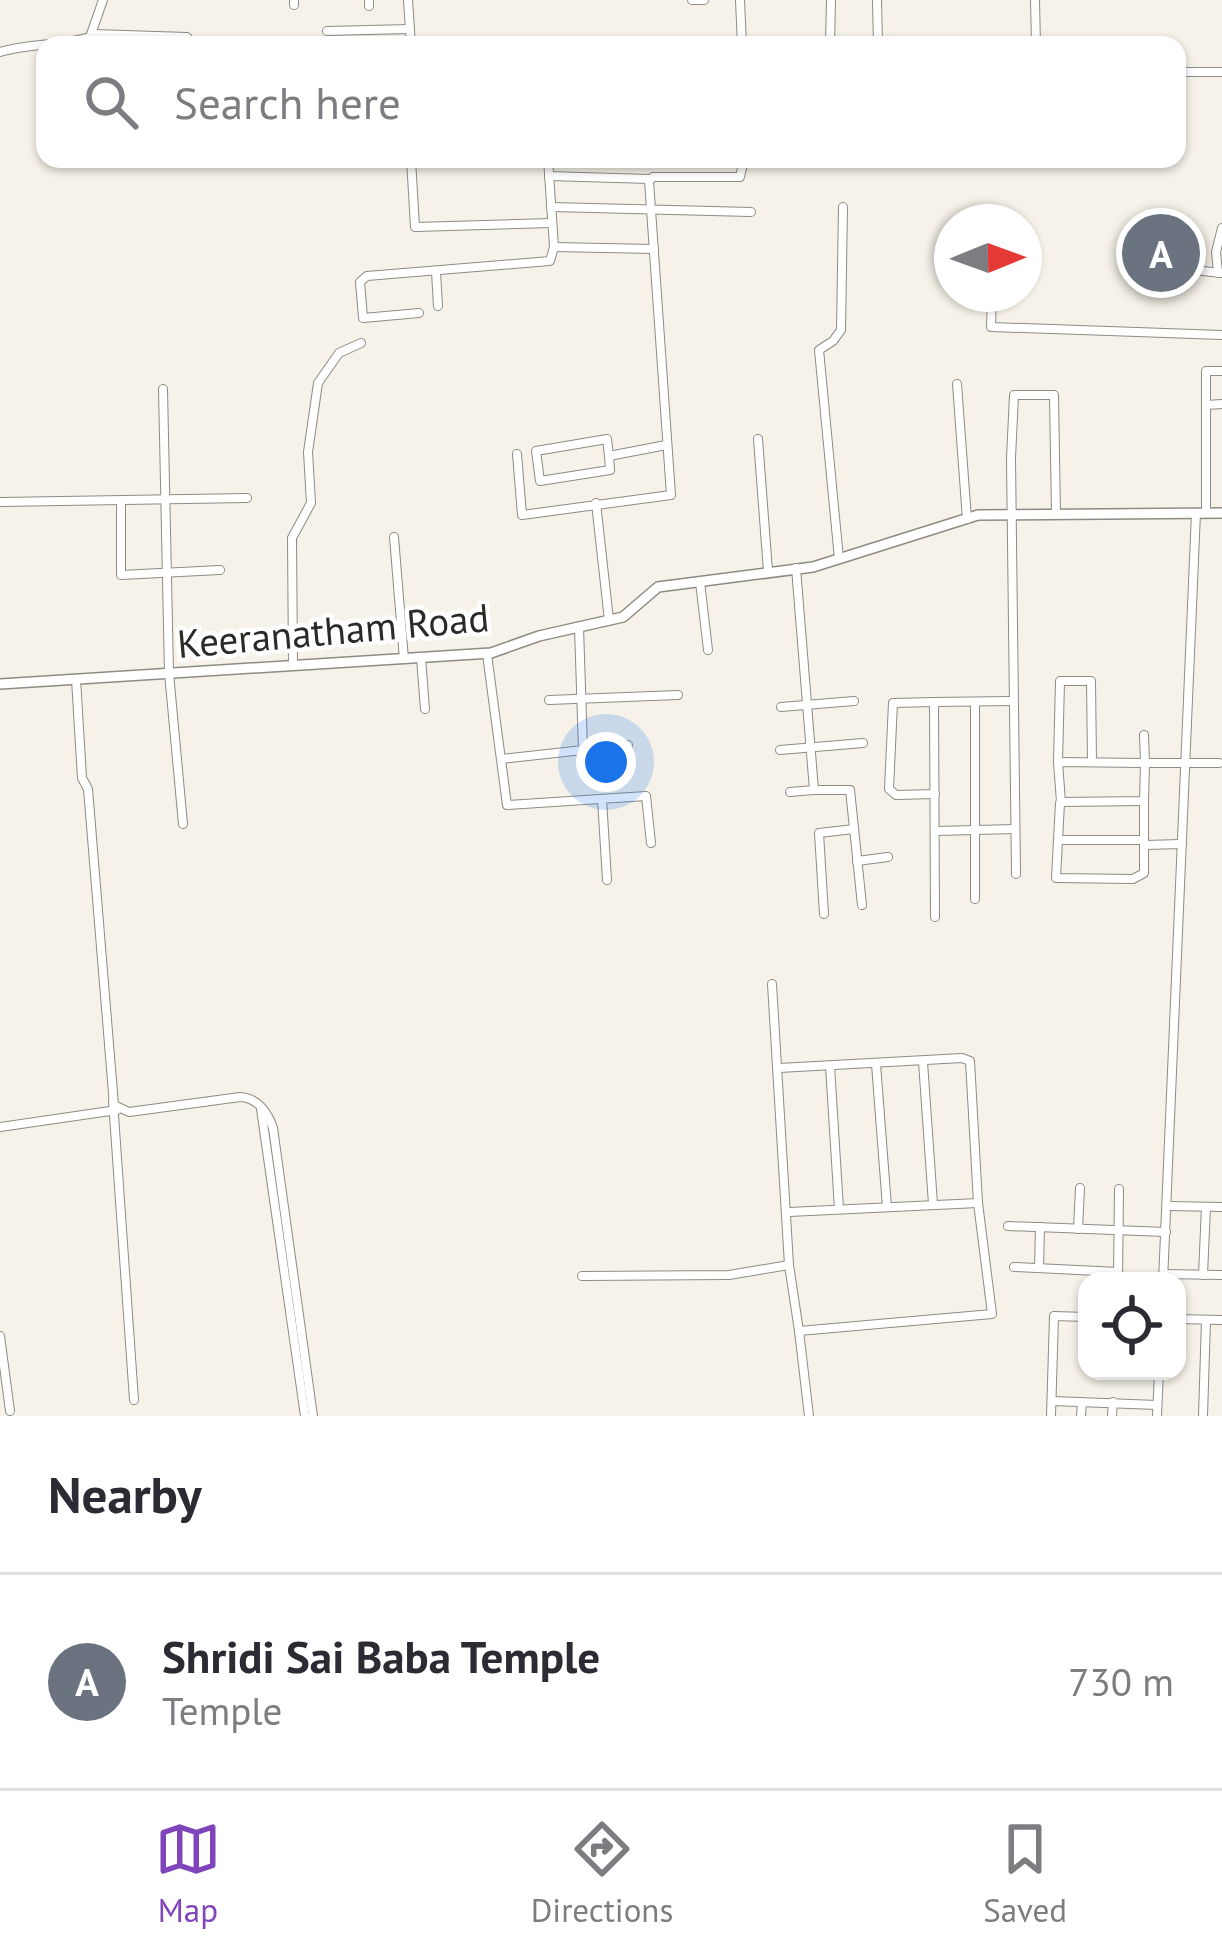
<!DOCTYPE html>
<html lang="en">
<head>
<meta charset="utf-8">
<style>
	body { margin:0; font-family:"PT Sans",sans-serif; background:#f2f2f3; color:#2b2b33 }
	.controls { position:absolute; right:36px; bottom:36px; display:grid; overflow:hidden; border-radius:24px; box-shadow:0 3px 9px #0004 }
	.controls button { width:108px; height:108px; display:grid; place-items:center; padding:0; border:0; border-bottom:3px solid #e1e1e2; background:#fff; color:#2b2b33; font:60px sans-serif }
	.compass { position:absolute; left:934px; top:204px; width:108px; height:108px; border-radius:50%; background:#fff; box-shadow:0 3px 9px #0004; rotate:89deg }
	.you { position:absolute; left:606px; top:762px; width:42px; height:42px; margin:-30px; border:9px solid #fff; border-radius:50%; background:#1a73e8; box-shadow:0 0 0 18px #1a73e833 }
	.badge { display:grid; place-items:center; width:78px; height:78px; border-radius:50%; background:#8145bb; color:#fff; font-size:39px; font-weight:700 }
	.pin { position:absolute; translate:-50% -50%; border:6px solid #fff; box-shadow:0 3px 12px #0006 }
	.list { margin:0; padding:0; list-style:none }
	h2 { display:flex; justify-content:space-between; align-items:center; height:156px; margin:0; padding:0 48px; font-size:51px }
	h2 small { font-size:39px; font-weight:400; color:#7c7c81 }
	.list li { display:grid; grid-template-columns:78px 1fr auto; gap:36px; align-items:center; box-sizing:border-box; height:216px; padding:0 48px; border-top:3px solid #e1e1e2 }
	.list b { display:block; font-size:45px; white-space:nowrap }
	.list p { margin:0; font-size:39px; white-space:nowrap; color:#7c7c81 }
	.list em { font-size:39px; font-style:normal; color:#7c7c81 }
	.icon { flex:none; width:66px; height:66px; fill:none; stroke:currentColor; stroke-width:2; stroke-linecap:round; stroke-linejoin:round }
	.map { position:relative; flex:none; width:1222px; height:1416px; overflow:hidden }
	.search { position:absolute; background:#fff; box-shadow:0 3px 9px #0004; left:36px; right:36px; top:36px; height:132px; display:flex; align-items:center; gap:30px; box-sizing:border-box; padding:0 42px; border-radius:24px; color:#7c7c81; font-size:45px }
	.sheet { height:372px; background:#fff }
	nav { display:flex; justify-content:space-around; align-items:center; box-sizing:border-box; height:168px; border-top:3px solid #e1e1e2; background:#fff; font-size:33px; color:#7c7c81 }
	nav a { display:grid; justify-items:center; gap:6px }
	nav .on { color:#8145bb }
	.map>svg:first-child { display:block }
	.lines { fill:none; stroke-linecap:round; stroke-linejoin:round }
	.minor-casing { stroke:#8f8b83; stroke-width:10 }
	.tertiary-casing { stroke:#8f8b83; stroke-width:12 }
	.minor { stroke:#fff; stroke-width:8 }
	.tertiary { stroke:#fff; stroke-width:9 }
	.labels { text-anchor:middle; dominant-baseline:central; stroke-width:9; stroke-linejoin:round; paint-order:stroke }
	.street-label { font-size:39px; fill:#2b2a27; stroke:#fff }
</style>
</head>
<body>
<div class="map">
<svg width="1222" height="1416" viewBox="0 0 1222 1416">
	<rect width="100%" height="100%" fill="#f6f2e9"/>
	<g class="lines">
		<g class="minor-casing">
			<g id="minor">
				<path d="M294,0V5"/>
				<path d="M369,0V6"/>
				<path d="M408,0L411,45"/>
				<path d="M692,0H704"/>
				<path d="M740,0L742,45"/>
				<path d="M877,0L878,45"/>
				<path d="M1035,0L1036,45"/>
				<path d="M327,31L410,29"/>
				<path d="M94,34L187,37L191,45"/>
				<path d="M830,45L831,0"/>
				<path d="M0,52C30,43 61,46 90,37L103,0"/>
				<path d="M1177,72H1222"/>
				<path d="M411,159L415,227L552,223"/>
				<path d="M549,176L650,179"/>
				<path d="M551,207L751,212"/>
				<path d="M554,247L654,249"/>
				<path d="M1175,268L1222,273"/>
				<path d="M436,272L438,306"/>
				<path d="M1218,273L1216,252L1222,228"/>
				<path d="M992,294L991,327L1222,335"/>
				<path d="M419,313L363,318L360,282L367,276L550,261L554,247L548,159"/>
				<path d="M957,384L967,519"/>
				<path d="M163,389L169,673L183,824"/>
				<path d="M1206,405L1222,404"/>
				<path d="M758,439L768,571"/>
				<path d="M517,454L522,515L671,495L649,181L653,177H740L744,159"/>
				<path d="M609,456L610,470L540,481L536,451L607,439L609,456L666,445"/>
				<path d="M121,501V575L220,570"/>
				<path d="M0,502L247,498"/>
				<path d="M596,503L609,620"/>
				<path d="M1206,513V371H1222"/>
				<path d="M394,537L404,659"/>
				<path d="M839,559L819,350L833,341L841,330L843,207"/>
				<path d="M796,568L814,790H850L862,905"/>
				<path d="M700,582L708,650"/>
				<path d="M487,654L507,805L646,796L651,843"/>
				<path d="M421,658L425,709"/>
				<path d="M293,665L292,538L311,503L308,452L318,383L339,353L361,343"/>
				<path d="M76,679L82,778L88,789L114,1105L129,1112L240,1097C258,1098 268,1113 273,1128L313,1416"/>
				<path d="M549,700L678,695"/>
				<path d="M934,702L893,703L889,789L896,795L935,794"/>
				<path d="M975,703V899"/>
				<path d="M781,707L854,701"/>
				<path d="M1144,735L1145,763L1058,762L1061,802L1144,801L1145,763H1219"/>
				<path d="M583,750L628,745"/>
				<path d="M780,750L863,743"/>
				<path d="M501,759L583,750L579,627"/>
				<path d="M1058,762L1060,681H1091L1092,762"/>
				<path d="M790,792L814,790"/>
				<path d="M602,799L607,880"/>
				<path d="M1060,803L1056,878L1133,879L1144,873V801"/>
				<path d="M936,831L1015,829"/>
				<path d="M1060,840H1144"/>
				<path d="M1144,845L1182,844"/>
				<path d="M857,861L888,857"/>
				<path d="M1016,874L1011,458L1014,395H1054L1056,514"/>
				<path d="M824,914L819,833L854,829"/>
				<path d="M935,917L934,702L1013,701"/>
				<path d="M772,984L789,1265L799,1331"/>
				<path d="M923,1062L933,1204"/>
				<path d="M876,1064L887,1207"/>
				<path d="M830,1066L839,1209"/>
				<path d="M779,1068L962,1058L970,1061L978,1203L992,1314L799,1331L809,1416"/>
				<path d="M113,1101L134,1400"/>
				<path d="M261,1109L305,1416"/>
				<path d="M0,1127L117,1110"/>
				<path d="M1168,1206L1222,1207"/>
				<path d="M789,1212L978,1203"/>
				<path d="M1008,1226L1166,1232"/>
				<path d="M1078,1229L1080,1188"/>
				<path d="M1014,1267L1118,1272"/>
				<path d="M1039,1268L1040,1227"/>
				<path d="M1164,1274L1222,1275"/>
				<path d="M1203,1275L1206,1207"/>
				<path d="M582,1276L729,1275L789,1265"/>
				<path d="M1118,1281L1119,1189"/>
				<path d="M1163,1281L1196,513"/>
				<path d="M1177,1319L1222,1320"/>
				<path d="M0,1336L10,1411"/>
				<path d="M1052,1401L1157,1405"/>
				<path d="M1051,1416L1054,1316L1087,1317"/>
				<path d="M1081,1416L1082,1402"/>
				<path d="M1112,1416L1113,1402"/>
				<path d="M1157,1416L1159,1371"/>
				<path d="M1203,1416L1206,1320"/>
			</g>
		</g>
		<g class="tertiary-casing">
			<path id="tertiary" d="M0,684L491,653L539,636L623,617L658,587L813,567L978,515L1222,513"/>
		</g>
		<use href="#minor" class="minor"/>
		<use href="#tertiary" class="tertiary"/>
	</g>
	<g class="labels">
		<g class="street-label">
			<text transform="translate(333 630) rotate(-5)">Keeranatham Road</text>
		</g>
	</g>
</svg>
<div class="controls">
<button><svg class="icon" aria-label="locate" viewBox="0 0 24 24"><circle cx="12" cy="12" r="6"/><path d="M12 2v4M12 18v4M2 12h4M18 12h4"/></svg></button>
</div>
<svg class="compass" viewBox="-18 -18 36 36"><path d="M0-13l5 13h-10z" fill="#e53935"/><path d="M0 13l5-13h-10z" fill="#7c7c81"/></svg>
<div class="you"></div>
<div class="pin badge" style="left:1161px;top:253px;background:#6b7280">A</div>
<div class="search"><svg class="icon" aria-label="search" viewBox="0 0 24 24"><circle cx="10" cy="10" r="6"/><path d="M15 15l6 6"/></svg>Search here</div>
</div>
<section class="sheet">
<h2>Nearby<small></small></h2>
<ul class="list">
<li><span class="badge" style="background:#6b7280">A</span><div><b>Shridi Sai Baba Temple</b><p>Temple</p></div><em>730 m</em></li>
</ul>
</section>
<nav>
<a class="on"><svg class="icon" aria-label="map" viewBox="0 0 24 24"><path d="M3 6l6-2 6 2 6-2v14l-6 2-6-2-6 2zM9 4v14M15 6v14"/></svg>Map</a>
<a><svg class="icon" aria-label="directions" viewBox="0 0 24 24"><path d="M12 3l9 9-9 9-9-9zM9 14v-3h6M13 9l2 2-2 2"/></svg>Directions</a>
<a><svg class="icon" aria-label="saved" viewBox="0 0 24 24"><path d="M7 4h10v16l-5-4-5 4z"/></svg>Saved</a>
</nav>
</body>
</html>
